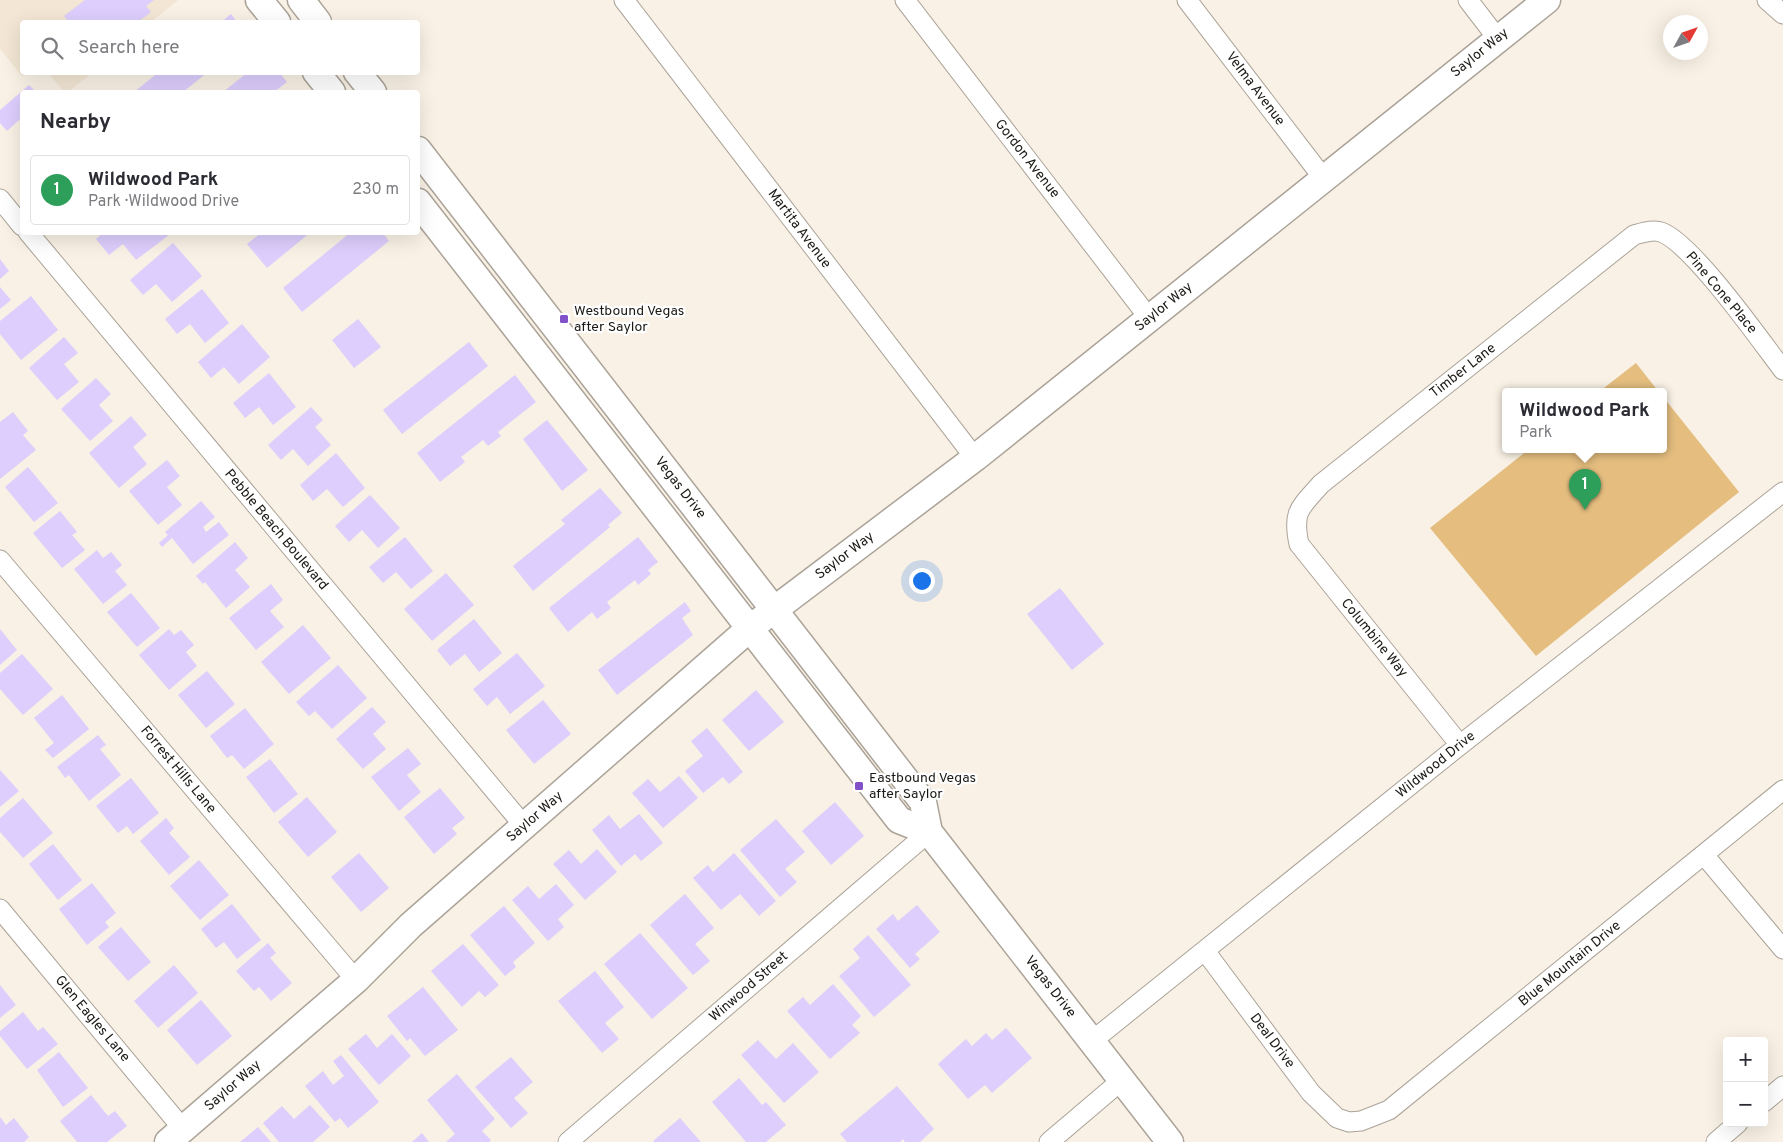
<!DOCTYPE html>
<html lang="en">
<head>
<meta charset="utf-8">
<style>
	body { margin:0; font-family:Overpass,sans-serif; background:#f7f7f7; color:#2b2b33 }
	.controls { position:absolute; right:15px; bottom:15px; display:grid; overflow:hidden; border-radius:5px; box-shadow:0 5px 20px #0002 }
	.controls button { width:45px; height:45px; display:grid; place-items:center; padding:0; border:0; border-bottom:1px solid #e1e1e2; background:#fff; color:#2b2b33; font:25px sans-serif }
	.compass { position:absolute; left:1663px; top:15px; width:45px; height:45px; border-radius:50%; background:#fff; box-shadow:0 5px 20px #0002; rotate:50deg }
	.you { position:absolute; left:921px; top:580px; width:18px; height:18px; margin:-12px; border:4px solid #fff; border-radius:50%; background:#1a73e8; box-shadow:0 0 0 8px #1a73e833 }
	.badge { display:grid; place-items:center; width:32px; height:32px; border-radius:50%; background:#8250c8; color:#fff; font-size:16px; font-weight:700 }
	.pin { position:absolute; translate:-50% -41px; filter:drop-shadow(0 1px 2px #0008) }
	.pin::after { content:''; position:absolute; top:26px; width:18px; height:15px; background:inherit; clip-path:polygon(0 0,100% 0,50% 100%) }
	.popup { position:absolute; left:1502px; top:388px; width:165px; height:65px; box-sizing:border-box; display:grid; place-content:center; border-radius:5px; background:#fff; filter:drop-shadow(0 1px 4px #0005); font-size:16px; white-space:nowrap; color:#7c7c81 }
	.popup b { font-size:19px; color:#2b2b33 }
	.popup::after { content:''; position:absolute; left:50%; top:100%; margin-left:-10px; border:10px solid transparent; border-top-color:#fff }
	.list { margin:0; padding:0; list-style:none }
	h2 { display:flex; justify-content:space-between; align-items:center; height:65px; margin:0; padding:0 20px; font-size:21px }
	h2 small { font-size:16px; font-weight:400; color:#7c7c81 }
	.list li { display:grid; grid-template-columns:32px 1fr auto; gap:15px; align-items:center; box-sizing:border-box; height:70px; margin:0 10px 10px; padding:0 10px; border:1px solid #e1e1e2; border-radius:5px }
	.list b { display:block; font-size:19px; white-space:nowrap }
	.list p { margin:0; font-size:16px; white-space:nowrap; color:#7c7c81 }
	.list em { font-size:16px; font-style:normal; color:#7c7c81 }
	.icon { flex:none; width:28px; height:28px; fill:none; stroke:currentColor; stroke-width:2; stroke-linecap:round; stroke-linejoin:round }
	.map { position:relative; flex:none; width:1783px; height:1142px; overflow:hidden }
	.search { position:absolute; background:#fff; box-shadow:0 5px 20px #0002; left:20px; top:20px; width:400px; height:55px; display:flex; align-items:center; gap:12px; box-sizing:border-box; padding:0 18px; border-radius:5px; color:#7c7c81; font-size:19px }
	.panel { position:absolute; background:#fff; box-shadow:0 5px 20px #0002; left:20px; top:90px; width:400px; height:145px; border-radius:5px }
	.map>svg:first-child { display:block }
	.built { fill:#f3e6d4 }
	.green { fill:#e4bd7f }
	.building { fill:#ddcefd }
	.lines { fill:none; stroke-linecap:round; stroke-linejoin:round }
	.street-casing { stroke:#aba398; stroke-width:21 }
	.secondary-casing { stroke:#aba398; stroke-width:29 }
	.street { stroke:#fff; stroke-width:19 }
	.secondary { stroke:#fff; stroke-width:26 }
	.poi-dot { fill:#8250c8; stroke:#fff; stroke-width:2 }
	.labels { text-anchor:middle; dominant-baseline:central; stroke-width:4.5; stroke-linejoin:round; paint-order:stroke }
	.street-label { font-size:14px; fill:#1b1914; stroke:#fff }
	.poi-label { font-size:14px; fill:#1b1914; stroke:#fff; text-anchor:start }
</style>
</head>
<body>
<div class="map">
<svg width="1783" height="1142" viewBox="0 0 1783 1142">
	<rect width="100%" height="100%" fill="#f9f1e5"/>
	<g class="built">
		<path d="M0,0H178L151,22H22V72L28,73L22,76L0,49Z"/>
		<path d="M48,73H92L68,92H64Z"/>
	</g>
	<g class="green">
		<path d="M1636,363L1658,391H1600Z"/>
		<path d="M1664,398L1739,492L1536,656L1430,528L1529,449H1664Z"/>
	</g>
	<g class="building">
		<path d="M85,0H154L146,6L151,12L138,22H69L64,16Z"/>
		<path d="M231,14L237,22H221Z"/>
		<path d="M159,72H208L183,92H134Z"/>
		<path d="M248,72H279L287,82L274,92H223Z"/>
		<path d="M29,85L36,92H22V125L19,120L7,131L0,123V110Z"/>
		<path d="M104,232H167L169,235L136,260L123,244L109,255L96,239Z"/>
		<path d="M262,232H311L267,268L247,244Z"/>
		<path d="M351,232H382L389,241L302,312L283,288Z"/>
		<path d="M173,243L202,276L172,302L156,284L143,295L130,280Z"/>
		<path d="M0,259L9,271L0,279Z"/>
		<path d="M0,287L11,300L0,309Z"/>
		<path d="M202,289L229,323L205,343L190,324L177,334L165,319Z"/>
		<path d="M31,296L58,330L21,360L0,334V321Z"/>
		<path d="M358,319L381,347L354,368L332,340Z"/>
		<path d="M242,324L270,357L239,384L224,367L211,378L198,362Z"/>
		<path d="M64,337L78,353L64,364L79,382L57,400L29,368Z"/>
		<path d="M469,342L488,366L402,434L383,410Z"/>
		<path d="M269,373L296,407L273,425L259,407L245,418L233,403Z"/>
		<path d="M515,375L536,402L498,432L501,436L488,446L483,440L461,457L465,462L440,482L417,453Z"/>
		<path d="M96,378L111,394L99,405L113,421L90,441L61,409Z"/>
		<path d="M311,407L323,420L315,427L331,445L308,466L293,449L281,460L268,445Z"/>
		<path d="M13,412L28,431L23,435L36,450L0,479V422Z"/>
		<path d="M131,416L147,435L133,447L147,464L119,488L89,453Z"/>
		<path d="M547,420L588,470L562,491L523,439Z"/>
		<path d="M336,453L365,488L343,507L327,489L313,501L300,485Z"/>
		<path d="M167,460L180,476L167,487L182,505L158,525L129,491Z"/>
		<path d="M28,467L58,503L34,522L5,487Z"/>
		<path d="M600,488L622,513L608,525L610,527L533,591L513,566L565,524L561,520Z"/>
		<path d="M370,495L400,528L378,548L362,530L349,542L335,526Z"/>
		<path d="M201,501L215,517L203,527L206,532L219,522L229,535L193,564L172,538L162,547L159,543L168,535L165,532Z"/>
		<path d="M60,511L77,532L72,535L85,550L62,568L33,533Z"/>
		<path d="M405,537L433,571L411,589L396,572L383,583L369,567Z"/>
		<path d="M638,537L658,562L648,570L651,574L638,585L635,580L607,602L611,608L597,619L592,612L568,632L549,608Z"/>
		<path d="M235,542L248,558L235,570L250,587L226,608L205,582L203,584L196,576Z"/>
		<path d="M97,550L103,558L111,552L122,565L115,571L127,585L103,604L74,569Z"/>
		<path d="M446,573L474,605L432,641L404,609Z"/>
		<path d="M271,584L283,600L270,611L284,627L256,650L229,618Z"/>
		<path d="M1060,588L1104,644L1072,670L1027,614Z"/>
		<path d="M131,593L160,628L137,647L107,612Z"/>
		<path d="M685,602L691,611L682,618L693,635L617,695L598,670Z"/>
		<path d="M474,619L502,653L479,672L465,654L450,666L437,650Z"/>
		<path d="M303,625L331,658L289,694L261,662Z"/>
		<path d="M0,629L17,650L0,665Z"/>
		<path d="M169,629L174,635L181,630L194,645L186,652L197,666L169,690L139,655Z"/>
		<path d="M517,653L545,686L510,714L497,697L487,706L473,689Z"/>
		<path d="M22,654L53,689L23,715L0,689V673Z"/>
		<path d="M338,665L367,698L332,729L315,711L309,716L296,702Z"/>
		<path d="M207,671L235,704L206,728L178,695Z"/>
		<path d="M756,690L784,722L749,751L722,720Z"/>
		<path d="M62,695L89,729L53,758L45,750L54,743L34,718Z"/>
		<path d="M543,700L571,734L534,764L506,730Z"/>
		<path d="M372,707L386,722L373,734L386,749L363,769L336,739Z"/>
		<path d="M245,708L274,744L244,769L232,755L227,758L210,736Z"/>
		<path d="M707,728L743,772L729,784L723,777L703,793L685,771L703,756L691,741Z"/>
		<path d="M98,735L106,745L100,749L121,775L89,801L69,775L65,778L57,767Z"/>
		<path d="M408,748L421,764L407,775L421,792L399,811L371,777Z"/>
		<path d="M270,759L298,794L274,813L246,777Z"/>
		<path d="M0,770L19,791L0,807Z"/>
		<path d="M679,776L698,798L663,828L632,793L648,779L660,792Z"/>
		<path d="M131,778L159,813L133,834L127,826L118,833L96,806Z"/>
		<path d="M440,788L465,818L452,828L457,834L434,854L404,817Z"/>
		<path d="M307,797L337,832L308,857L278,822Z"/>
		<path d="M23,798L53,833L23,858L0,832V818Z"/>
		<path d="M835,802L864,836L831,865L802,831Z"/>
		<path d="M639,814L663,843L641,861L635,854L621,866L592,830L609,815L620,829Z"/>
		<path d="M166,818L174,828L169,833L190,857L169,875L140,841Z"/>
		<path d="M776,819L805,852L785,869L797,882L780,897L740,850Z"/>
		<path d="M53,844L82,880L58,900L29,864Z"/>
		<path d="M597,849L617,872L585,900L553,864L569,850L581,864Z"/>
		<path d="M359,853L389,888L361,912L331,877Z"/>
		<path d="M734,853L776,901L759,916L740,894L721,910L693,878L708,865L713,872Z"/>
		<path d="M199,860L229,895L200,920L170,886Z"/>
		<path d="M92,883L116,913L105,922L109,927L87,945L59,909Z"/>
		<path d="M556,884L574,905L558,919L564,927L548,941L512,900L528,886L539,899Z"/>
		<path d="M685,894L714,928L695,944L710,961L693,975L650,925Z"/>
		<path d="M232,904L261,940L237,959L224,942L216,948L201,929Z"/>
		<path d="M917,905L940,932L915,954L920,959L910,968L876,929L893,914L898,921Z"/>
		<path d="M504,906L535,943L513,962L516,967L505,976L470,935Z"/>
		<path d="M121,927L151,962L128,981L98,947Z"/>
		<path d="M640,933L688,988L652,1019L604,964Z"/>
		<path d="M868,935L911,985L874,1017L839,976L860,958L853,949Z"/>
		<path d="M268,943L276,953L270,958L292,983L271,1001L259,987L254,991L236,971Z"/>
		<path d="M463,944L499,985L485,997L479,991L462,1007L431,971Z"/>
		<path d="M174,965L198,993L158,1028L134,1001Z"/>
		<path d="M595,971L624,1007L605,1023L619,1039L602,1053L558,1001Z"/>
		<path d="M833,984L861,1016L852,1025L860,1033L830,1059L787,1011L803,997L810,1005Z"/>
		<path d="M0,985L16,1005L0,1018Z"/>
		<path d="M423,987L458,1030L425,1056L410,1038L407,1041L387,1016Z"/>
		<path d="M201,1000L232,1036L197,1065L167,1030Z"/>
		<path d="M23,1012L38,1031L43,1027L58,1044L27,1069L0,1036V1031Z"/>
		<path d="M1006,1028L1032,1058L992,1093L985,1085L968,1099L938,1064L966,1039L972,1046L986,1033L992,1040Z"/>
		<path d="M366,1034L377,1048L392,1034L411,1056L379,1085L348,1049Z"/>
		<path d="M758,1040L776,1059L793,1043L819,1072L784,1103L741,1055Z"/>
		<path d="M59,1052L88,1088L63,1107L37,1070Z"/>
		<path d="M341,1055L379,1102L348,1128L340,1118L335,1122L305,1086L323,1071L333,1085L344,1076L333,1061Z"/>
		<path d="M511,1057L533,1082L514,1098L528,1113L511,1128L475,1087Z"/>
		<path d="M457,1074L495,1119L482,1131L491,1140L489,1142H446L455,1134L427,1100Z"/>
		<path d="M739,1078L762,1105L766,1102L786,1125L766,1142H746L712,1102Z"/>
		<path d="M897,1086L934,1129L920,1142H905L903,1139L900,1142H847L840,1134Z"/>
		<path d="M91,1095L108,1116L115,1111L127,1126L107,1142H77L60,1121Z"/>
		<path d="M310,1105L330,1127L313,1142H279L263,1123L282,1106L294,1119Z"/>
		<path d="M0,1117L6,1125L14,1118L29,1137L24,1142H0Z"/>
		<path d="M680,1118L701,1142H654L653,1141Z"/>
		<path d="M258,1127L271,1142H240Z"/>
		<path d="M422,1133L429,1142H412Z"/>
	</g>
	<g class="lines">
		<g class="street-casing">
			<g id="street">
				<path d="M624,0L975,458"/>
				<path d="M905,0L1149,318"/>
				<path d="M1187,0L1324,179"/>
				<path d="M1468,0L1498,39"/>
				<path d="M1767,0L1783,14"/>
				<path d="M0,199L22,226"/>
				<path d="M28,232L525,827"/>
				<path d="M0,560L356,980"/>
				<path d="M1460,745L1299,544C1292,511 1300,508 1321,484L1634,235C1642,233 1653,229 1661,232C1692,243 1760,340 1783,370"/>
				<path d="M1704,855L1783,949"/>
				<path d="M0,909L183,1129"/>
				<path d="M1205,951L1311,1093L1337,1118L1349,1122L1361,1121L1389,1110L1783,790"/>
				<path d="M1092,1041L1460,745L1783,492"/>
				<path d="M1764,1102L1783,1086"/>
				<path d="M568,1142L929,832"/>
				<path d="M1049,1142L1122,1080"/>
				<path d="M1716,1142L1738,1123"/>
			</g>
		</g>
		<g class="secondary-casing">
			<g id="secondary">
				<path d="M259,0L277,22"/>
				<path d="M301,0L318,22"/>
				<path d="M316,72L332,92"/>
				<path d="M357,72L373,92"/>
				<path d="M418,150L923,802L929,832L1170,1142"/>
				<path d="M418,202L899,820L929,832"/>
				<path d="M168,1142L356,980L411,925L750,628L975,458L1547,0"/>
			</g>
		</g>
		<use href="#street" class="street"/>
		<use href="#secondary" class="secondary"/>
	</g>
	<g class="poi-dot">
		<rect x="559" y="314" width="10" height="10" rx="2.5"/>
		<rect x="854" y="781" width="10" height="10" rx="2.5"/>
	</g>
	<g class="labels">
		<g class="street-label">
			<text transform="translate(1480 53) rotate(-39)">Saylor Way</text>
			<text transform="translate(1255 89) rotate(53)">Velma Avenue</text>
			<text transform="translate(1027 159) rotate(52)">Gordon Avenue</text>
			<text transform="translate(799 229) rotate(53)">Martita Avenue</text>
			<text transform="translate(1721 293) rotate(50)">Pine Cone Place</text>
			<text transform="translate(1164 307) rotate(-39)">Saylor Way</text>
			<text transform="translate(1463 371) rotate(-38)">Timber Lane</text>
			<text transform="translate(680 488) rotate(52)">Vegas Drive</text>
			<text transform="translate(276 530) rotate(50)">Pebble Beach Boulevard</text>
			<text transform="translate(845 556) rotate(-37)">Saylor Way</text>
			<text transform="translate(1374 638) rotate(51)">Columbine Way</text>
			<text transform="translate(1436 765) rotate(-39)">Wildwood Drive</text>
			<text transform="translate(178 770) rotate(50)">Forrest Hills Lane</text>
			<text transform="translate(535 817) rotate(-41)">Saylor Way</text>
			<text transform="translate(1570 964) rotate(-39)">Blue Mountain Drive</text>
			<text transform="translate(749 987) rotate(-41)">Winwood Street</text>
			<text transform="translate(1050 987) rotate(52)">Vegas Drive</text>
			<text transform="translate(92 1019) rotate(50)">Glen Eagles Lane</text>
			<text transform="translate(1272 1041) rotate(53)">Deal Drive</text>
			<text transform="translate(233 1086) rotate(-41)">Saylor Way</text>
		</g>
		<g class="poi-label">
			<text x="574" y="311">Westbound Vegas<tspan x="574" dy="16">after Saylor</tspan></text>
			<text x="869" y="778">Eastbound Vegas<tspan x="869" dy="16">after Saylor</tspan></text>
		</g>
	</g>
</svg>
<div class="controls">
<button>+</button>
<button>−</button>
</div>
<svg class="compass" viewBox="-18 -18 36 36"><path d="M0-13l5 13h-10z" fill="#e53935"/><path d="M0 13l5-13h-10z" fill="#7c7c81"/></svg>
<div class="you"></div>
<div class="pin badge" style="left:1585px;top:510px;background:#2e9e5b">1</div>
<div class="popup"><b>Wildwood Park</b>Park</div>
<div class="search"><svg class="icon" aria-label="search" viewBox="0 0 24 24"><circle cx="10" cy="10" r="6"/><path d="M15 15l6 6"/></svg>Search here</div>
<section class="panel">
<h2>Nearby<small></small></h2>
<ul class="list">
<li><span class="badge" style="background:#2e9e5b">1</span><div><b>Wildwood Park</b><p>Park · Wildwood Drive</p></div><em>230 m</em></li>
</ul>
</section>
</div>
</body>
</html>
